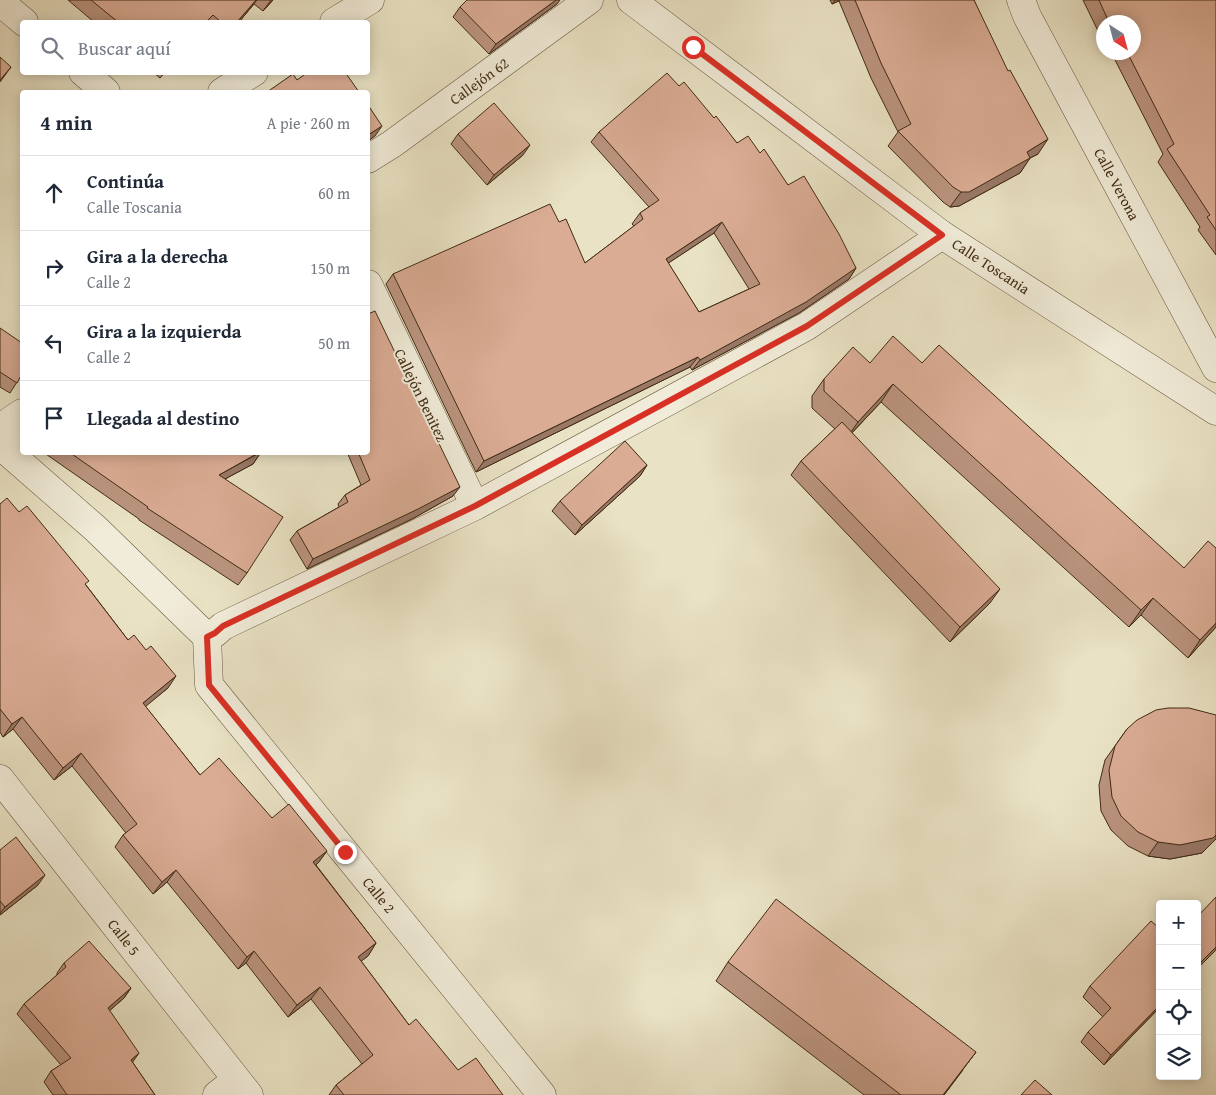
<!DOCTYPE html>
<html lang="es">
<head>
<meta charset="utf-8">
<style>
	body { margin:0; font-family:"Gentium Book Plus",serif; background:#f2f2f3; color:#1f2937 }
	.controls { position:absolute; right:15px; bottom:15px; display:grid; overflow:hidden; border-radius:5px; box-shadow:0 2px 12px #0003 }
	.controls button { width:45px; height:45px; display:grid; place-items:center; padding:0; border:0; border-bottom:1px solid #e0e1e3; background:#fff; color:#1f2937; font:25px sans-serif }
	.compass { position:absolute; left:1096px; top:15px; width:45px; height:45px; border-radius:50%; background:#fff; box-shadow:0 2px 12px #0003; rotate:144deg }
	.stop { position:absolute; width:15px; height:15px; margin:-11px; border:4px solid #d93025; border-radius:50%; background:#fff }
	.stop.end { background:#d93025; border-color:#fff; box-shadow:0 1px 5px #0008 }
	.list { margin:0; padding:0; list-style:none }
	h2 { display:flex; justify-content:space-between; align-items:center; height:65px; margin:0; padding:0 20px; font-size:21px }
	h2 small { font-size:16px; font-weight:400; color:#747a83 }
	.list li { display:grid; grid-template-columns:32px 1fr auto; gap:15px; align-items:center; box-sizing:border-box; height:75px; padding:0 20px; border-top:1px solid #e0e1e3 }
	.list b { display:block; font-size:19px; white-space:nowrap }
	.list p { margin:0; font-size:16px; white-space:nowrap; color:#747a83 }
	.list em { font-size:16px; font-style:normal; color:#747a83 }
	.icon { flex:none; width:28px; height:28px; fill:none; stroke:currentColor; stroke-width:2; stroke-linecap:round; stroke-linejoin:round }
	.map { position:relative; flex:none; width:1216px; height:1095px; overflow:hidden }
	.search { position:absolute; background:#fff; box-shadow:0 2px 12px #0003; left:20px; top:20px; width:350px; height:55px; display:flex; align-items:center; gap:12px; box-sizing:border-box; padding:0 18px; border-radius:5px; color:#747a83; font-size:19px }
	.panel { position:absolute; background:#fff; box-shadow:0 2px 12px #0003; left:20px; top:90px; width:350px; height:365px; border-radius:5px }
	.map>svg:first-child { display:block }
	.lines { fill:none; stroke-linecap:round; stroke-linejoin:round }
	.minor-casing { stroke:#6b5940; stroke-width:29 }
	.minor { stroke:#f1ecd9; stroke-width:28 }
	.wall { fill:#bb947f; stroke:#412b14; fill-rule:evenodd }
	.shaded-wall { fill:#997868; stroke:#412b14 }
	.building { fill:#daac94; stroke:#412b14; fill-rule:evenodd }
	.route { stroke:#d93025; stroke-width:6 }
	.labels { text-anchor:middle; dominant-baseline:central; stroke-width:4; stroke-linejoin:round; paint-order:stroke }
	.street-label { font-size:15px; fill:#412b14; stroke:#f1ecd9 }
</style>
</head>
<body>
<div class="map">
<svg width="1216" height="1095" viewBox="0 0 1216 1095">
	<rect width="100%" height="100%" fill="#e9e2c4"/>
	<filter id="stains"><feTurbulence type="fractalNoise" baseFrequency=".004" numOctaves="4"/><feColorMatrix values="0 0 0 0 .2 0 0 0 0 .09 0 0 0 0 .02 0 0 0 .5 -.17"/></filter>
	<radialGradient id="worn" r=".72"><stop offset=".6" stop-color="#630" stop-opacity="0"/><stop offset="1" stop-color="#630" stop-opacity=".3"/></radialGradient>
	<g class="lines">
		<g class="minor-casing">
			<g id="minor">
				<path d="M631,0L942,235L1216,411"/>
				<path d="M1021,0L1027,16L1216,368"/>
				<path d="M0,2L24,22"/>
				<path d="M334,22L370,0"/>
				<path d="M83,72L106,92"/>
				<path d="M222,92L254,72"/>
				<path d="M368,159L392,144L589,0"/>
				<path d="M368,284L475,506"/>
				<path d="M22,413L10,421L9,453L96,529L207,637"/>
				<path d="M207,637L215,633L223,626L475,506L807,326L942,235"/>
				<path d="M207,637L209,685L542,1095"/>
				<path d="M0,779L249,1095"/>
				<path d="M217,1095L236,1080"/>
			</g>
		</g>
		<use href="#minor" class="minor"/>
	</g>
	<g class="wall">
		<path d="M68,0H273L263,11L254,4L239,22H94Z"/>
		<path d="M830,0H974L1038,154L1030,158L1020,173L959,206L950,207L943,202L888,146L898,132L871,78L839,1L832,4Z"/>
		<path d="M1083,0H1216V255L1198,230L1200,227L1158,162L1163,154L1111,52H1134V22H1104V38L1101,33H1099Z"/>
		<path d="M557,4L489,54L453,17L460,7Z"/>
		<path d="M153,72H165L160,78Z"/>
		<path d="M679,86L714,118L737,143L760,153L788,185L856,268L849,279L799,313L692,370L690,367L476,472L386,284L393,274L559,222L585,263L634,226L632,224L640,213L649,207L591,142L599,132ZM714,233L749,289L699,312L668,263Z"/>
		<path d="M458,134L523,155L487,185L451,144Z"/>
		<path d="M0,328L22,374L10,393L0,387Z"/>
		<path d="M870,363H922L1216,627L1188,658L1141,615L1129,627L881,402L852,433L990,603L950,642L791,475L801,461L835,429L812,408V396L824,379Z"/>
		<path d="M43,452H261L253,464L225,479L247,573L238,585L139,520V519Z"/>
		<path d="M347,452H368L453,496L412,519L307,569L290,540L297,531L339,507L338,504L345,495L361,485Z"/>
		<path d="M647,465L640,476L575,535L552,511L560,501Z"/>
		<path d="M0,504L19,512L86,585L128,640L168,688L145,706L200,775L327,851L318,863L316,865L376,943L368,956L361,961L409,1025L458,1070L503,1095H329L336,1085L362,1064L311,999L288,1017L246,963L238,969L167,882L153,894L115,847L123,835L126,833L72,766L54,780L13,729L3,737L0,732Z"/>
		<path d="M1127,729L1202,853L1170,859L1148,856L1128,846L1111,830L1101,811L1099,785L1105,760Z"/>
		<path d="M0,850L38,885L0,915Z"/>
		<path d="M728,962L963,1070L944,1095H864L716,981Z"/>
		<path d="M64,963L131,988L124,998L109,1011L133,1063L155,1095H53L44,1082L51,1071L61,1065L17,1014L24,1004L57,975V973Z"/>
		<path d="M1090,986L1160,1007L1104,1065L1081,1042L1088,1032L1103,1017L1083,997Z"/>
	</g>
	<g class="shaded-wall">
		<path d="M256,0H257L239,22H237Z"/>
		<path d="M271,0H273L263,11Z"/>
		<path d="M556,0H560L557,4L489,54L496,44Z"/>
		<path d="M835,0H840L832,4Z"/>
		<path d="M11,67L3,78L0,82V80Z"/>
		<path d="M382,126L375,136L368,141V135Z"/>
		<path d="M1048,139L1038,154L1030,158L1020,173L959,206L950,207L961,192Z"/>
		<path d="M530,145L523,155L487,185L494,175Z"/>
		<path d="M722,222L714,233L658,270L666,259Z"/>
		<path d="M856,268L849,279L799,313L692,370L700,360Z"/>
		<path d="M698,357L690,367L476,472L484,461Z"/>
		<path d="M893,384L881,402L846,439L858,422Z"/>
		<path d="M261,452L253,464L210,487L219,475Z"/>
		<path d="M647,465L640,476L575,535L582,525Z"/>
		<path d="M460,487L453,496L412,519L307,569L313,559Z"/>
		<path d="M1000,589L990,603L950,642L960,627Z"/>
		<path d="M1153,598L1141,615L1129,627L1141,610Z"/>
		<path d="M1216,623V627L1188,658L1200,640Z"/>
		<path d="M176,676L168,688L134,716L143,703Z"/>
		<path d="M22,717L13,729L3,737L12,724Z"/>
		<path d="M81,753L72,766L54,780L63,768Z"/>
		<path d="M1216,835V839L1202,853L1170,859L1148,856L1158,842Z"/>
		<path d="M327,851L318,863L305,874L313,862Z"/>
		<path d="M176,870L167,882L153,894L162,882Z"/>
		<path d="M45,875L38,885L0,915V913L5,907Z"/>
		<path d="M376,943L368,956L350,970L358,957Z"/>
		<path d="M1216,947V950L1197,969V966Z"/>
		<path d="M254,951L246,963L238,969L247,957Z"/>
		<path d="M320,987L311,999L288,1017L297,1005Z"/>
		<path d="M131,988L124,998L101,1018L108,1008Z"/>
		<path d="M1160,1005V1007L1104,1065L1111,1055Z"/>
		<path d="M976,1052L944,1095H943Z"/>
		<path d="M139,1053L132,1063L131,1060Z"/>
	</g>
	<g class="building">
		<path d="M91,0H256L237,22H221L213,15L206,22H118Z"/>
		<path d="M467,0H556L496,44L460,7Z"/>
		<path d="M855,0H974L1008,71L1010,70L1048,139L1027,152L1030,158L969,192H961L953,187L898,131L911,124L881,63Z"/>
		<path d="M1099,0H1216V230L1207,217L1210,215L1167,149L1174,144L1127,52H1134V22H1111L1110,20H1108Z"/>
		<path d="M0,57L11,67L0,80Z"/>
		<path d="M308,72H345L359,92H267L293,74L297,80Z"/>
		<path d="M667,73L679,86L684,82L714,118L716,116L737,143L748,136L760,153L764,149L788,185L804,176L839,234L856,268L806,302L700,360L698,357L484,461L393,274L550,204L559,222L566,219L585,263L643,219L640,213L659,200L599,132ZM722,222L760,284L699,312L666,259Z"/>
		<path d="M494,103L530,145L494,175L458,134Z"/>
		<path d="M368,105L382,126L368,135Z"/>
		<path d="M375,311L460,487L418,509L313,559L297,531L348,502L345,495L370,480L358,452H368V314Z"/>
		<path d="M0,328L22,343V374L17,383L0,372Z"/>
		<path d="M893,336L922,363L939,345L1184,568L1208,541L1216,548V623L1200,640L1153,598L1141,610L893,384L858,422L824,391V379L853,347L870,363Z"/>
		<path d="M842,422L1000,589L960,627L801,461Z"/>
		<path d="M625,441L647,465L582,525L560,501Z"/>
		<path d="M69,452H260L219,475L283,517L247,573L147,508L148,507Z"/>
		<path d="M7,498L19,512L27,506L89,581L85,584L128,640L134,635L146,650L151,646L176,676L143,703L200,775L219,758L272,818L289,804L327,851L313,862L376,943L358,957L409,1025L416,1019L458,1070L476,1058L503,1095H344L336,1085L373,1055L320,987L297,1005L254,951L247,957L176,870L162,882L123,835L137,824L81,753L63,768L22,717L12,724L0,709V504Z"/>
		<path d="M1168,708H1189L1216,715V835L1213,838L1180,845L1158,842L1138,832L1121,816L1112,797L1109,770L1115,746L1127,729L1137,720L1156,710Z"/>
		<path d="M16,837L45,875L5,907L0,901V850Z"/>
		<path d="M1216,897V947L1197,966V917Z"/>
		<path d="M776,899L976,1052L943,1095H901L728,962Z"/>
		<path d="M1151,921L1160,929V1005L1111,1055L1088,1032L1111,1008L1090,986Z"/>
		<path d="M89,941L131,988L108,1008L139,1053L131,1060L155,1095H67L51,1071L71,1058L24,1004L66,967L64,963Z"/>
		<path d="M1035,1080L1052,1095H1021Z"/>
	</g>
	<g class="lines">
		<path class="route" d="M345,852L209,685L207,637L215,633L223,626L475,506L807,326L942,235L693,47"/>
	</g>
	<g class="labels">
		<g class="street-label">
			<text transform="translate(479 81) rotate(-36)">Callejón 62</text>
			<text transform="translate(1117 184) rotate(62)">Calle Verona</text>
			<text transform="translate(991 266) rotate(33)">Calle Toscania</text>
			<text transform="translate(421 395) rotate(64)">Callejón Benitez</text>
			<text transform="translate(379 895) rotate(51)">Calle 2</text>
			<text transform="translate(124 937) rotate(52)">Calle 5</text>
		</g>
	</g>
	<rect width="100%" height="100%" filter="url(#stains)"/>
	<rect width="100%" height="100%" fill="url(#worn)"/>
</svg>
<div class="controls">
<button>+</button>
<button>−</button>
<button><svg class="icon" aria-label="locate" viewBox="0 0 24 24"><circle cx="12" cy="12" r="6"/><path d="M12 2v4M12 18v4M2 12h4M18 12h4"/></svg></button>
<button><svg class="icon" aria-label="layers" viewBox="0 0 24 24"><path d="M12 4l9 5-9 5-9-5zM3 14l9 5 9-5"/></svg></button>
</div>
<svg class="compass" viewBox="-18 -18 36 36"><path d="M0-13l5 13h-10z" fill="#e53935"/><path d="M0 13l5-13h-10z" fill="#747a83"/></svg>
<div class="stop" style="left:693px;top:47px"></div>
<div class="stop end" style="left:345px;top:852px"></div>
<div class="search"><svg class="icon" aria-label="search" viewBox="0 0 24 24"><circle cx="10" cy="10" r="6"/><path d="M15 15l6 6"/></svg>Buscar aquí</div>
<section class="panel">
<h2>4 min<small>A pie · 260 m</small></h2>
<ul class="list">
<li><svg class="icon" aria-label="ahead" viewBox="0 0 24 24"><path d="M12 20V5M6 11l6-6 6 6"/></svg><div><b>Continúa</b><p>Calle Toscania</p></div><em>60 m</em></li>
<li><svg class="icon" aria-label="right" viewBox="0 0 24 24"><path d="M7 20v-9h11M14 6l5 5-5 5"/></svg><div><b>Gira a la derecha</b><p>Calle 2</p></div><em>150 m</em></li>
<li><svg class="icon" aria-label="left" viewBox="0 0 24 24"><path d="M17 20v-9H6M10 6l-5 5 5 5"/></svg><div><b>Gira a la izquierda</b><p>Calle 2</p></div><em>50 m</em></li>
<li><svg class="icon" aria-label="arrive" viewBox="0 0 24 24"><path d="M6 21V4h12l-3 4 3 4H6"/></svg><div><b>Llegada al destino</b></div></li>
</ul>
</section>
</div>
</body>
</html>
